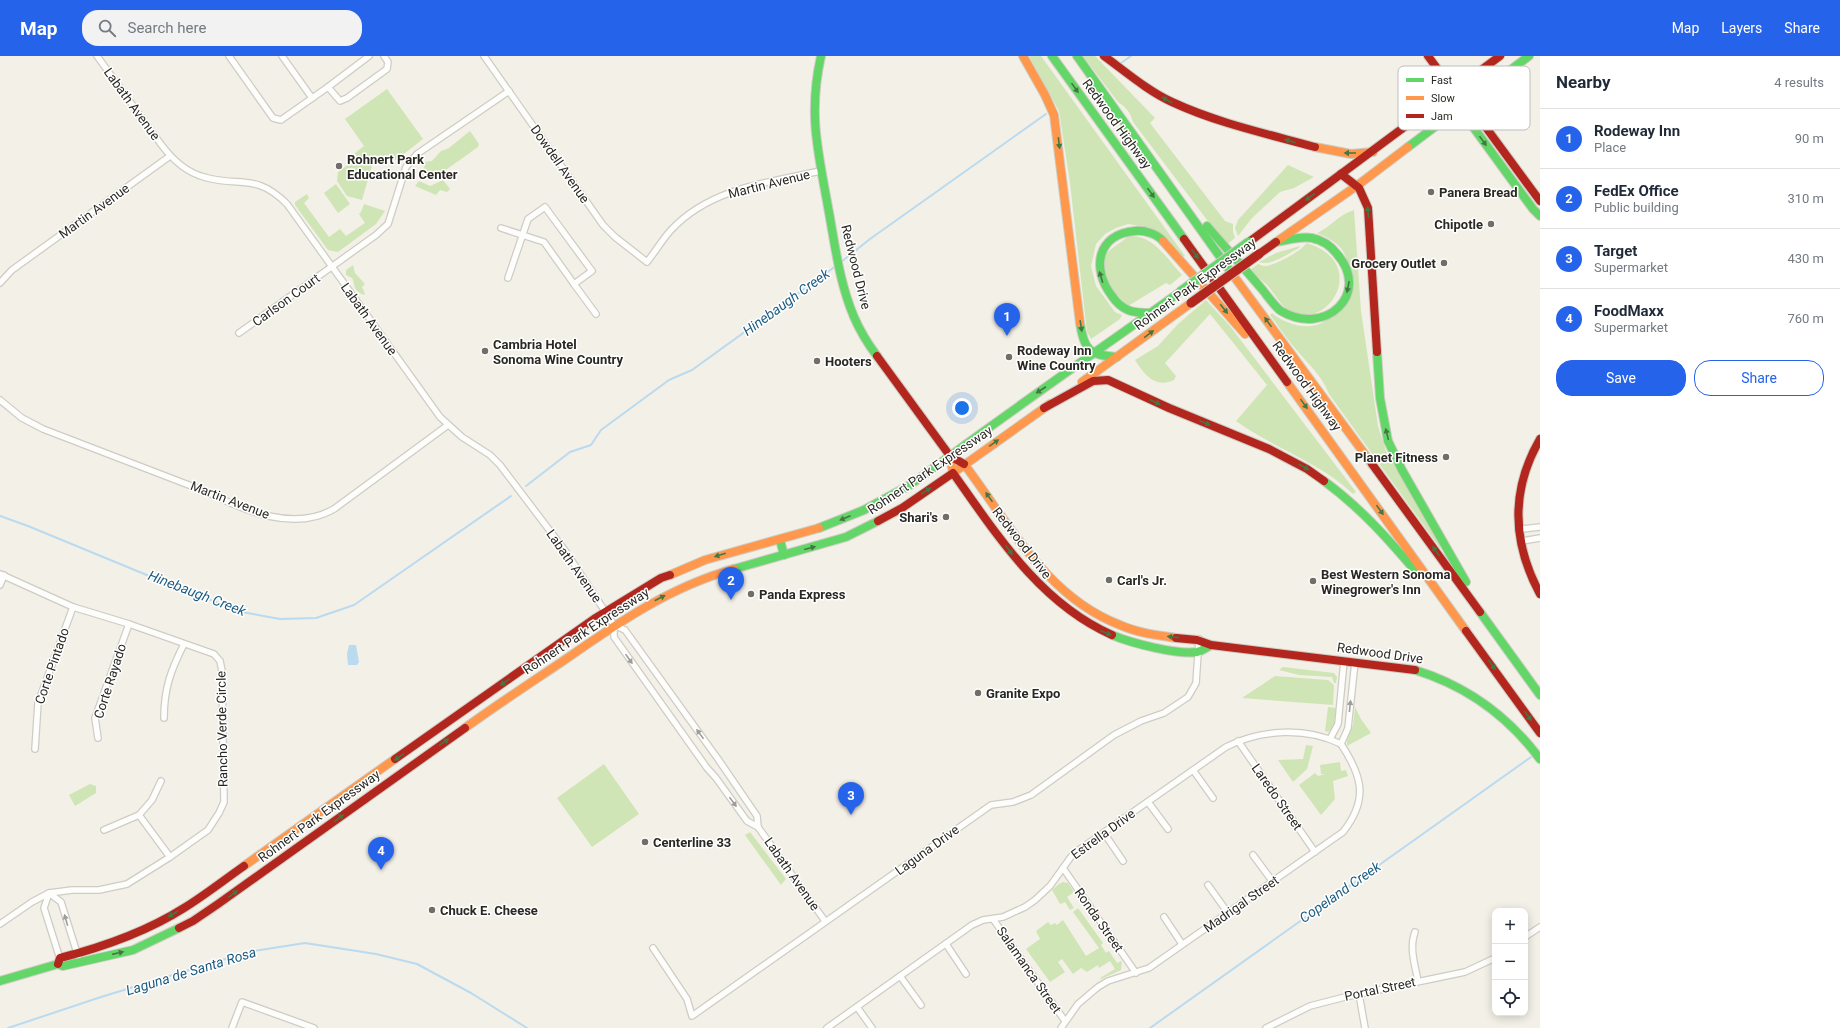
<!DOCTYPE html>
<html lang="en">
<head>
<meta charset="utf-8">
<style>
	body { margin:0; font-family:Roboto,sans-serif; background:#f2f2f3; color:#1f2937 }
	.controls { position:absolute; right:12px; bottom:12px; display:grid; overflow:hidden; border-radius:8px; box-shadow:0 2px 10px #0003 }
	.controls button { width:36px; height:36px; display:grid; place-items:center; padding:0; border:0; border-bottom:1px solid #e0e1e3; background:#fff; color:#1f2937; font:20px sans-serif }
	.you { position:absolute; left:962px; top:352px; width:14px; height:14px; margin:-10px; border:3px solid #fff; border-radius:50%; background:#1a73e8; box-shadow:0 0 0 6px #1a73e833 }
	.badge { display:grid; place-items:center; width:26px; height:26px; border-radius:50%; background:#2563eb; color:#fff; font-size:13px; font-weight:700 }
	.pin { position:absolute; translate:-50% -33px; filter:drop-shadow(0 1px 2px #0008) }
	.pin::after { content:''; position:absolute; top:21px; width:14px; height:12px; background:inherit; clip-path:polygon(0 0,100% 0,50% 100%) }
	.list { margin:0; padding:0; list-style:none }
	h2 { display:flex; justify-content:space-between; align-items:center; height:52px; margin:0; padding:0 16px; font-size:17px }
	h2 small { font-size:13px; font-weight:400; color:#747a83 }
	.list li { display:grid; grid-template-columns:26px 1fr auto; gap:12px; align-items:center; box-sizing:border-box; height:60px; padding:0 16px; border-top:1px solid #e0e1e3 }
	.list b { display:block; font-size:15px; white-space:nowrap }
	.list p { margin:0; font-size:13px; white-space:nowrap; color:#747a83 }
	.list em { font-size:13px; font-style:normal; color:#747a83 }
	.actions { display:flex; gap:8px; padding:12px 16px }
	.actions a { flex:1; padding:9px 0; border:1px solid #2563eb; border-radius:16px; text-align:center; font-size:14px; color:#2563eb }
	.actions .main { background:#2563eb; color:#fff }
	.icon { flex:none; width:22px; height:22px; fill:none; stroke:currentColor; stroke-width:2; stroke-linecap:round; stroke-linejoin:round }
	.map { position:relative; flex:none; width:1540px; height:972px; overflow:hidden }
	header { display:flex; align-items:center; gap:24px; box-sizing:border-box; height:56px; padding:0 20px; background:#2563eb; color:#fff }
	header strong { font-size:19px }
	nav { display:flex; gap:22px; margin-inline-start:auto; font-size:14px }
	.search { width:280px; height:36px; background:#f2f2f3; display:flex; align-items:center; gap:10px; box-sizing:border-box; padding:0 14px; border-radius:16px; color:#747a83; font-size:15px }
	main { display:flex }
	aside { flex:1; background:#fff }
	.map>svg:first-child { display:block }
	.green { fill:#d0e5b5 }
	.water { fill:#badaef }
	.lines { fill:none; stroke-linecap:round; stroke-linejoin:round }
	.stream { stroke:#badaef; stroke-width:2 }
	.street-casing { stroke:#ceccc4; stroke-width:8 }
	.fast-casing { stroke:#ceccc4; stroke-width:10 }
	.slow-casing { stroke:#ceccc4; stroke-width:10 }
	.jam-casing { stroke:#ceccc4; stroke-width:10 }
	.street { stroke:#fdfdfb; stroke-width:5.5 }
	.fast { stroke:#63d668; stroke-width:8 }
	.slow { stroke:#ff974d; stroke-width:8 }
	.jam { stroke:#b3261e; stroke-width:8 }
	.fast-bridge-casing { stroke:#ceccc4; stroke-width:11; stroke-linecap:butt }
	.jam-bridge-casing { stroke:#ceccc4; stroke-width:11; stroke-linecap:butt }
	.fast-bridge { stroke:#63d668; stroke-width:9 }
	.jam-bridge { stroke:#b3261e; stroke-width:9 }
	.oneway { fill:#447642 }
	.oneway2 { fill:#9e9d99 }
	.poi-dot { fill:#706e67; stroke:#fff; stroke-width:1.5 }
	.labels { text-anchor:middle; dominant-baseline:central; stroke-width:3; stroke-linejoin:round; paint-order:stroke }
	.street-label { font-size:13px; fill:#2a2822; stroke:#fff }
	.poi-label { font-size:13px; font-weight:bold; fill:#2a2822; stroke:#fff; text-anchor:start }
	.water-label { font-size:14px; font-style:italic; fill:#1d5b81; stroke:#fff }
	.key { fill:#fff; stroke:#bfbebd; stroke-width:1 }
	.key-label { font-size:11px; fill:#2a2822 }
</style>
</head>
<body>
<header>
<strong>Map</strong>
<div class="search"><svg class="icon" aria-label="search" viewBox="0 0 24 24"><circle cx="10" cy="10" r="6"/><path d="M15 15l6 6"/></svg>Search here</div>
<nav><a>Map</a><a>Layers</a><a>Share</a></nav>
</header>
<main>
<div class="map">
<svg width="1540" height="972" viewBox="0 0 1540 972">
	<rect width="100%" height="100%" fill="#f3f0e7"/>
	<g class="green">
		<path d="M1029,0H1041L1185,200L1183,201L1150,172L1128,168L1116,172L1105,178L1096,188L1091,210L1096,230L1115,256L1122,259L1120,263L1091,283L1087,276L1070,127L1059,55Z"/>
		<path d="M1083,0H1095L1155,62L1150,67L1225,165L1233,168V176L1235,182L1226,189L1133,66C1130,56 1126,51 1118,46Z"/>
		<path d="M387,33L423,83L396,104L381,99L380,101L375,99L362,144L347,140L337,125L338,116L357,102L355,97L364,90L345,63Z"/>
		<path d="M470,75L479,88L478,91L440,118H435V121L431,122V119L426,121H419L420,117L425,110L421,109L424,106L432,105L441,95L449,92Z"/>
		<path d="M1288,109L1314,121L1294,132L1280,136L1252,162L1238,180L1235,172L1238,164Z"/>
		<path d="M443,124L450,133L447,136L440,134L436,139L415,130L419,125L430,130Z"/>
		<path d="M336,128L350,148L338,157L324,137Z"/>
		<path d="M307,138L309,142L304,147L329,181L340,173L346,180L365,167L359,158L361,156L364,148L385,155L376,168L338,196L328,194L295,149V146Z"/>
		<path d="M1354,154L1361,255L1378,370L1386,395L1442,490L1440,492L1329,338C1322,319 1307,307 1294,291C1285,281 1278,269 1270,259L1272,257C1285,268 1309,276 1325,265C1333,260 1340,251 1347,244C1347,233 1348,207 1345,199C1341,188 1327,181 1317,177C1331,171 1339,158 1354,154Z"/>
		<path d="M1129,180C1153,178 1167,203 1182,219L1170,229L1166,227L1128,250C1115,238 1095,217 1106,198C1109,194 1124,184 1129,180Z"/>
		<path d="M1306,187C1372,206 1327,279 1288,254C1280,248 1274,237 1268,230C1262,224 1255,220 1251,213L1258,208C1258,208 1263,210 1264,210C1272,211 1304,194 1306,187Z"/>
		<path d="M1300,190L1299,192C1289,197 1270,211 1259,206L1276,197Z"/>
		<path d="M353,209L355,217L365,228L362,231L365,238L364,239C352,234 356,230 352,222L346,219V214Z"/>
		<path d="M1206,244L1230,270L1356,436L1353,438C1320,406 1273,392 1236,365L1267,329L1210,258L1165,307L1176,320L1174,324C1155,333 1144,318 1135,304L1158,290L1178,268Z"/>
		<path d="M1283,611L1334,617L1337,621L1336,627H1334L1332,621L1299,619L1279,614Z"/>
		<path d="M1275,620L1328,624L1334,629L1333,649L1242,642Z"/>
		<path d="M1328,651L1336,652L1335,654L1337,655L1334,670L1328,676L1325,675Z"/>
		<path d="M1355,651L1361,663L1371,677L1347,690V684L1353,669Z"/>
		<path d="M1306,689L1313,690L1307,713L1293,726L1278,704L1303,703Z"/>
		<path d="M1340,706L1341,715L1346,714L1348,720L1333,725L1335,743L1321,759L1299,729L1315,717L1318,720L1325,718H1321L1320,709Z"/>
		<path d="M604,708L639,758L592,791L557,742Z"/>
		<path d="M90,728L96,730V737L75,750L69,739Z"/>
		<path d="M750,776L786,823L781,829L745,779Z"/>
		<path d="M1063,826L1068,827L1074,836L1067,841L1074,852L1070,854L1065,846L1060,848L1052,834L1059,828Z"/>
		<path d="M1078,852L1103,887L1101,889L1106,897L1109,895L1117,907L1122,905L1121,914L1101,923L1100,922L1115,913L1110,905L1099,912L1098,909L1087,916L1081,912L1073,918L1062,903L1058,906L1065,916L1050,926L1026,893L1040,883L1036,875L1048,866L1051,869L1055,867L1057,869L1063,864L1086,900L1099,892L1073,856Z"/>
	</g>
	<path class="water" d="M349,589H356L359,606L357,609H348L347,598Z"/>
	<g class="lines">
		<g class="stream">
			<path d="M1121,7L1131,0"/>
			<path d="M841,206L870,183L1046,58"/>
			<path d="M526,430L570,396L591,389L601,374L669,324L692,314L836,210"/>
			<path d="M0,460L28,470L171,529L242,556L280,563L316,562L354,549L511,440"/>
			<path d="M8,972L101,941L248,896L305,887L376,898L417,908L471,937L527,972"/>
			<path d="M1150,972L1531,701"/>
		</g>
		<g class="street-casing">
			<g id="street">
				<path d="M97,0L160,87C171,102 185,116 204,121C240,132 255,116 287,148L440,361L462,381L490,399L500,409L566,496L614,569L625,574L718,703L757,760L758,771"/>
				<path d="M229,0L273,62L281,64L328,31L340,45L347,42L387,13L388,6L384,0"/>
				<path d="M282,0L312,42"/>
				<path d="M484,0L603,169L615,181L647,206C655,196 662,184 671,174C710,132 769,126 821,115"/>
				<path d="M328,31L369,0"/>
				<path d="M501,172L544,186L574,228"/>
				<path d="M508,222L528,163L545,151L592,215L574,228L596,258"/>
				<path d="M0,227L12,214L170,100"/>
				<path d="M239,277L376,179L388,168L406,111L417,98L509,35"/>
				<path d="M0,344L22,362L43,373L207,436C245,455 294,476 334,453L448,369"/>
				<path d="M1521,473L1540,471"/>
				<path d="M1522,485L1540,482"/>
				<path d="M0,518L73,551L129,568L214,598L220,605L222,615L224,746L219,757L208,774L170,801L127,828L99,834H72L49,837L32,846L0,868"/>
				<path d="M0,529L4,519"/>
				<path d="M614,569V581L707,712L716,722L747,765L758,771L825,865"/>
				<path d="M164,662C164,632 171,614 184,588"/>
				<path d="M98,682L95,662L129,568"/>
				<path d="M1330,683L1338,668L1344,605"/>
				<path d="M1238,685L1315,796"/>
				<path d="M1341,688L1348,672L1355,606"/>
				<path d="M35,693L38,647L73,551"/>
				<path d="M1193,714L1213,742"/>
				<path d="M161,725L152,744L139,759L170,801"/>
				<path d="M1148,746L1168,773"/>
				<path d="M104,774L139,759"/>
				<path d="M1104,777L1123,805"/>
				<path d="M1253,799L1273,826"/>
				<path d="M1063,812L1136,917"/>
				<path d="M1208,829L1228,857"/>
				<path d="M1164,861L1182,888"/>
				<path d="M993,863L1065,965"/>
				<path d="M1415,876C1409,892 1415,909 1418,925"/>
				<path d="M1525,881L1540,871"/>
				<path d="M946,888L966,918"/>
				<path d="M653,892L687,943L692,960L991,749L1013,746L1031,739L1114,679L1141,665L1164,657L1188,641L1196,627L1199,583"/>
				<path d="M61,906L44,852L49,837L61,846L78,900"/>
				<path d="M900,920L921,949"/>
				<path d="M1359,938L1365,972"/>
				<path d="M857,951L872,972"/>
				<path d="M232,972L242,946L314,972"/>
				<path d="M827,972L972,869L983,864L1003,861L1025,851L1035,844L1050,830L1073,798L1226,691C1261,673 1306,671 1341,688"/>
				<path d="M1061,972L1078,948L1098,931L1108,925L1149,912L1343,776C1369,743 1362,720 1341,688"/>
				<path d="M1266,972L1310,950L1345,941L1465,916L1495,902"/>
			</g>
		</g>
		<g class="fast-casing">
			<g id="fast">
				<path d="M821,0C808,58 818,95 828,151C835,188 839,226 854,261C860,275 868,288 877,300"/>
				<path d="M1052,0L1184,183"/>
				<path d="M1077,0L1233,219"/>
				<path d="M1453,35L1460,53L1533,153L1540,160"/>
				<path d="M1408,91L1529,0"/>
				<path d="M1207,170C1225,191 1243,211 1261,232C1267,239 1274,250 1281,255C1325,281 1372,238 1337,198C1331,190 1322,184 1312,182C1300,180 1288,184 1276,186"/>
				<path d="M1152,257C1144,257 1135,257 1128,254C1121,251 1116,246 1112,240C1091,213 1097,178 1135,175C1145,174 1157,178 1163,185"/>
				<path d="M1080,267C1084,295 1090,299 1117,301"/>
				<path d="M1377,296L1380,342L1388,385L1402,414L1466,526"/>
				<path d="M950,400C1026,344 1103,291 1180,236"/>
				<path d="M1324,425C1361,452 1389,484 1418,518"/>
				<path d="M819,472L864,454L910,429L950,400"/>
				<path d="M780,484L784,499"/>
				<path d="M734,513L846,481L878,465"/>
				<path d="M1480,556L1540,639"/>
				<path d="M1112,579C1131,587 1177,599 1197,596C1202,595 1206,592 1211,589"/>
				<path d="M1415,614C1467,630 1508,660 1540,703"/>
				<path d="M0,925L58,908L63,910L133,894L179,872"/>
			</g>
		</g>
		<g class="slow-casing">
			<g id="slow">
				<path d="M1023,0L1045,39L1054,59L1080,267"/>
				<path d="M1315,91L1351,98L1373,96"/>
				<path d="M1279,184L1358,129L1408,91"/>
				<path d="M1163,185L1245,278"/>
				<path d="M1233,219L1372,408"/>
				<path d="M1082,326L1191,247"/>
				<path d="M1287,326L1466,575"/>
				<path d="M950,400L953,417L1050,348"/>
				<path d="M964,408C1009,467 1046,541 1120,569C1138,577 1157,579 1176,582"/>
				<path d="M670,519L705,504L819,472"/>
				<path d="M465,672C498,648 532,626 566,603C619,566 672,530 734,513"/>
				<path d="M244,810L395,703"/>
			</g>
		</g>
		<g class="jam-casing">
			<g id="jam">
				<path d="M1104,0C1126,16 1148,35 1172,46C1217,67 1268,78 1315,91"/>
				<path d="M1428,0L1453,34L1468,47L1540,145"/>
				<path d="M1341,118L1500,0"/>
				<path d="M1341,118L1359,132L1368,152L1377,296"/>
				<path d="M1184,183L1287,326"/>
				<path d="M1249,186L1341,118"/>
				<path d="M1259,198L1276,186"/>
				<path d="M877,300L950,400L964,408"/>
				<path d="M1044,352L1093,325L1108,324L1169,352L1269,393L1307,413L1324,425"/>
				<path d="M1540,383C1510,435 1512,486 1540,538"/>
				<path d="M1372,408L1480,556"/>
				<path d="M878,465L902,452L953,417C997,479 1040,547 1112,579"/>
				<path d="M1466,575L1540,677"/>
				<path d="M1176,582L1197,584L1211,589L1415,614"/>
				<path d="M395,703L594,563L661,522L670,519"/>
				<path d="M179,872L193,865L218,848L465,672"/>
				<path d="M58,908L60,902C103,891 146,876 184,852C205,839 224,824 244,810"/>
			</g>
		</g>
		<use href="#street" class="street"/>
		<use href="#fast" class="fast"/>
		<use href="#slow" class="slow"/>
		<use href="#jam" class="jam"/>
		<g class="fast-bridge-casing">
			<path id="fast-bridge" d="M1180,236L1249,186"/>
		</g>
		<g class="jam-bridge-casing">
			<path id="jam-bridge" d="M1191,247L1259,198"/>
		</g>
		<use href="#fast-bridge" class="fast-bridge"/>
		<use href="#jam-bridge" class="jam-bridge"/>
	</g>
	<defs><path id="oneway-solid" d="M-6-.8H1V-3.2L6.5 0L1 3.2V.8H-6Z"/></defs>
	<g class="oneway">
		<use href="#oneway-solid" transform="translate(1075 32) rotate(55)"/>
		<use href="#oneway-solid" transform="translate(1167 44) rotate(-151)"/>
		<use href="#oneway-solid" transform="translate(1290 85) rotate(-164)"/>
		<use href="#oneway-solid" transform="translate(1483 85) rotate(54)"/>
		<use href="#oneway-solid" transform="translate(1059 87) rotate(83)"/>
		<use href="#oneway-solid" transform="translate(1350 97) rotate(-180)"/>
		<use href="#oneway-solid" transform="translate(1151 137) rotate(54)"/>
		<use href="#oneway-solid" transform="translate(1310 141) rotate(144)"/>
		<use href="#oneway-solid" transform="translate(1368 156) rotate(-96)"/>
		<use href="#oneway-solid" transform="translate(1195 198) rotate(54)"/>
		<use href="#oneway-solid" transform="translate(1101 221) rotate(-107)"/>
		<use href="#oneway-solid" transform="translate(1348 231) rotate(101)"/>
		<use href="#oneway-solid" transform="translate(1224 253) rotate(51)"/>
		<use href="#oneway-solid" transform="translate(1268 266) rotate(-126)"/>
		<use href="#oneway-solid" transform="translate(1081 270) rotate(81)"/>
		<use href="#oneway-solid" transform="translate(1149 278) rotate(-37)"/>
		<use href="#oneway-solid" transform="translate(1041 334) rotate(147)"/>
		<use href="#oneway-solid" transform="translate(1155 346) rotate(25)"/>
		<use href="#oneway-solid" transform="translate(1304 348) rotate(54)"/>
		<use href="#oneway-solid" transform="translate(1205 367) rotate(22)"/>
		<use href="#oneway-solid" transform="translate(1387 378) rotate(-104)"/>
		<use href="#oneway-solid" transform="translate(994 387) rotate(-35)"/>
		<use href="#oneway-solid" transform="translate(1304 411) rotate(29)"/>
		<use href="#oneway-solid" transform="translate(926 435) rotate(-34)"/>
		<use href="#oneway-solid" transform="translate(989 441) rotate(-125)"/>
		<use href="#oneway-solid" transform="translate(1380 454) rotate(54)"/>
		<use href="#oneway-solid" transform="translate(845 462) rotate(157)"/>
		<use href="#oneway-solid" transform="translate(810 492) rotate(-15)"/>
		<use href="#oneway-solid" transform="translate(1009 494) rotate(54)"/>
		<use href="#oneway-solid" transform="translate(1436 495) rotate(-126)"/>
		<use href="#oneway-solid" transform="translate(720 499) rotate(163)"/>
		<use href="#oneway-solid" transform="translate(660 542) rotate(-27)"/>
		<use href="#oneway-solid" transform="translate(1106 577) rotate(24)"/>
		<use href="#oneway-solid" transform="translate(1173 581) rotate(-174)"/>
		<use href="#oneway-solid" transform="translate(1492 609) rotate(54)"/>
		<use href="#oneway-solid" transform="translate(505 626) rotate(145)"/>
		<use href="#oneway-solid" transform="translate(1528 660) rotate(54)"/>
		<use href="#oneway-solid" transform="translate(444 686) rotate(-35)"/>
		<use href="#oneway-solid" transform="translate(399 701) rotate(145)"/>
		<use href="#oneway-solid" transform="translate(339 762) rotate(-36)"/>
		<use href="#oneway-solid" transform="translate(233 838) rotate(-35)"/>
		<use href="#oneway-solid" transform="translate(173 858) rotate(150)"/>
		<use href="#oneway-solid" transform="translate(118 897) rotate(-13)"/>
	</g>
	<g class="oneway2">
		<use href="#oneway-solid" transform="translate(629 603) rotate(55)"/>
		<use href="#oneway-solid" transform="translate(1350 650) rotate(-84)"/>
		<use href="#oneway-solid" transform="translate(700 678) rotate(-126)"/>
		<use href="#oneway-solid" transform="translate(733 746) rotate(54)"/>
		<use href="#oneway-solid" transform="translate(66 864) rotate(-106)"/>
	</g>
	<g class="poi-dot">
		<circle cx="339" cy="110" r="4"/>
		<circle cx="1431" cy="136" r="4"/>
		<circle cx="1491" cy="168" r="4"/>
		<circle cx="1444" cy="207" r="4"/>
		<circle cx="485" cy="295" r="4"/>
		<circle cx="1009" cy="301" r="4"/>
		<circle cx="817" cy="305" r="4"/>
		<circle cx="1446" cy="401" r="4"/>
		<circle cx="946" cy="461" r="4"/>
		<circle cx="1109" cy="524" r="4"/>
		<circle cx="1313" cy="525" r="4"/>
		<circle cx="751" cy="538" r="4"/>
		<circle cx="978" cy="637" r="4"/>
		<circle cx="645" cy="786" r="4"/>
		<circle cx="432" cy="854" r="4"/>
	</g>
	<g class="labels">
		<g class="street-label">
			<text transform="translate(132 48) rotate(54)">Labath Avenue</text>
			<text transform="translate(1117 68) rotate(54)">Redwood Highway</text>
			<text transform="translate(560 108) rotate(55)">Dowdell Avenue</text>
			<text transform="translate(769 128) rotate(-14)">Martin Avenue</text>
			<text transform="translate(94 155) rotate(-36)">Martin Avenue</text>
			<text transform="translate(856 211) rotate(76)">Redwood Drive</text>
			<text transform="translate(1195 228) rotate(-36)">Rohnert Park Expressway</text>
			<text transform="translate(286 244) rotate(-36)">Carlson Court</text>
			<text transform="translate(369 263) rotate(54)">Labath Avenue</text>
			<text transform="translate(1307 330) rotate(54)">Redwood Highway</text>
			<text transform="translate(930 414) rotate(-34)">Rohnert Park Expressway</text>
			<text transform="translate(230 444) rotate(21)">Martin Avenue</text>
			<text transform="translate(1022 487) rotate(52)">Redwood Drive</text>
			<text transform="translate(574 510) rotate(55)">Labath Avenue</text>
			<text transform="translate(586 575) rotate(-33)">Rohnert Park Expressway</text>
			<text transform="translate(1380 597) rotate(8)">Redwood Drive</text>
			<text transform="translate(52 610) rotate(-71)">Corte Pintado</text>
			<text transform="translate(110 625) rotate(-72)">Corte Rayado</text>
			<text transform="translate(222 673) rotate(-91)">Rancho Verde Circle</text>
			<text transform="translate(1277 741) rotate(55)">Laredo Street</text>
			<text transform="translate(319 760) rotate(-36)">Rohnert Park Expressway</text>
			<text transform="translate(1103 778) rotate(-36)">Estrella Drive</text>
			<text transform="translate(927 794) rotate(-36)">Laguna Drive</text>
			<text transform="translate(792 818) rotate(55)">Labath Avenue</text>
			<text transform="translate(1241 848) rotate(-35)">Madrigal Street</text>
			<text transform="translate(1099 864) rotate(55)">Ronda Street</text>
			<text transform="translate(1029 914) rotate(55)">Salamanca Street</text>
			<text transform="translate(1380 933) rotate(-12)">Portal Street</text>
		</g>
		<g class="poi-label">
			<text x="347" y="103">Rohnert Park<tspan x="347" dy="15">Educational Center</tspan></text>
			<text x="1439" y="136">Panera Bread</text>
			<text x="1483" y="168" text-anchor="end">Chipotle</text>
			<text x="1436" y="207" text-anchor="end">Grocery Outlet</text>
			<text x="493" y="288">Cambria Hotel<tspan x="493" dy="15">Sonoma Wine Country</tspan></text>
			<text x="1017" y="294">Rodeway Inn<tspan x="1017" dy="15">Wine Country</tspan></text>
			<text x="825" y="305">Hooters</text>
			<text x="1438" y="401" text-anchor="end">Planet Fitness</text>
			<text x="938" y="461" text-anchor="end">Shari's</text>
			<text x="1321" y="518">Best Western Sonoma<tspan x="1321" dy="15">Winegrower's Inn</tspan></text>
			<text x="1117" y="524">Carl's Jr.</text>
			<text x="759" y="538">Panda Express</text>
			<text x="986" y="637">Granite Expo</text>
			<text x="653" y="786">Centerline 33</text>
			<text x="440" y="854">Chuck E. Cheese</text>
		</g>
		<g class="water-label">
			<text transform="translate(786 246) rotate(-36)">Hinebaugh Creek</text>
			<text transform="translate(197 537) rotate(21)">Hinebaugh Creek</text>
			<text transform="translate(1340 836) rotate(-35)">Copeland Creek</text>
			<text transform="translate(191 915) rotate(-17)">Laguna de Santa Rosa</text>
		</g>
	</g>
	<rect x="1398" y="10" width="132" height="64" rx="6" class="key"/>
	<rect x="1406" y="22" width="18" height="4" fill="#63d668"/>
	<rect x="1406" y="40" width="18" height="4" fill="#ff974d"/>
	<rect x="1406" y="58" width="18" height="4" fill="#b3261e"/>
	<g class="key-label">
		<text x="1431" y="28">Fast</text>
		<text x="1431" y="46">Slow</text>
		<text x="1431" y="64">Jam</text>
	</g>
</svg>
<div class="controls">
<button>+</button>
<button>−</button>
<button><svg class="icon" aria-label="locate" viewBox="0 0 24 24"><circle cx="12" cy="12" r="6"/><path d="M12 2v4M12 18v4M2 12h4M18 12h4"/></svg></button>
</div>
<div class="you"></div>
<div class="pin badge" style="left:1007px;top:280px">1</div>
<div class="pin badge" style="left:731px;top:544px">2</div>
<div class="pin badge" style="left:851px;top:759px">3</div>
<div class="pin badge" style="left:381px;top:814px">4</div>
</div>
<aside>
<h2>Nearby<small>4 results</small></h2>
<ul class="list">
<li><span class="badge">1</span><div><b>Rodeway Inn</b><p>Place</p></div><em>90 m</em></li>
<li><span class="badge">2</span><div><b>FedEx Office</b><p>Public building</p></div><em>310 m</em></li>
<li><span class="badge">3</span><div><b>Target</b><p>Supermarket</p></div><em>430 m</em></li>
<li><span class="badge">4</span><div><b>FoodMaxx</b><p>Supermarket</p></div><em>760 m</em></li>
</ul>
<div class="actions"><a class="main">Save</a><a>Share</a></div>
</aside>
</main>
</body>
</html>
